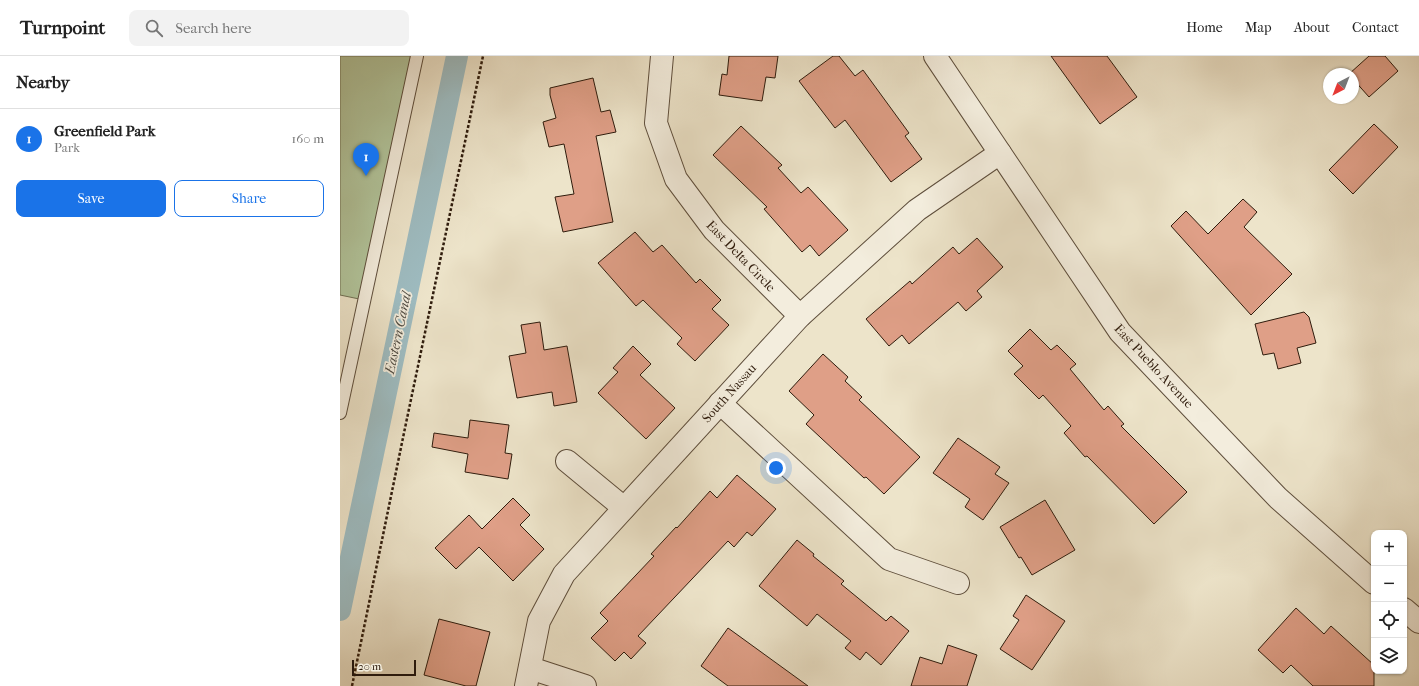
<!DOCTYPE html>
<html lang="en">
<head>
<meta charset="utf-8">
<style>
	body { margin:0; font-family:"IM FELL French Canon",serif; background:#f2f2f2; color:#222 }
	.controls { position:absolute; right:12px; bottom:12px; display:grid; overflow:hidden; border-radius:8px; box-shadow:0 1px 3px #0004 }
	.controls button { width:36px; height:36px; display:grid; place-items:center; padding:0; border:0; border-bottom:1px solid #e0e0e0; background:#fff; color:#222; font:20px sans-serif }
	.compass { position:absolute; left:983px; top:12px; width:36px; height:36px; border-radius:50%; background:#fff; box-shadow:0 1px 3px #0004; rotate:222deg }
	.scale { position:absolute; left:12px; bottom:10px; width:64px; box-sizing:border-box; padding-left:4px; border:2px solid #2f1c0d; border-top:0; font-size:11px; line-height:14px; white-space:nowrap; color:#2f1c0d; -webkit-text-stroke:3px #f3eddd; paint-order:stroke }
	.you { position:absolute; left:436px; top:412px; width:14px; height:14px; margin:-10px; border:3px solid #fff; border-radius:50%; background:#1a73e8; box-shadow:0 0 0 6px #1a73e833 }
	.badge { display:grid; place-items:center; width:26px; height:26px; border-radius:50%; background:#1a73e8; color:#fff; font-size:13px; font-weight:700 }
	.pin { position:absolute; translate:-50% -33px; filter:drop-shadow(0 1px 2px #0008) }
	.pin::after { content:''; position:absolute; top:21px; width:14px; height:12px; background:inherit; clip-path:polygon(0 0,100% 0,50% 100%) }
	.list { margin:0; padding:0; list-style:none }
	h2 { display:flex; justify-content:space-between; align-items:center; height:52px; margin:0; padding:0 16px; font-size:17px }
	h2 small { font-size:13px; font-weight:400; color:#767676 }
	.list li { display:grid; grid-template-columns:26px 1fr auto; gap:12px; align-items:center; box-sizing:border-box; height:60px; padding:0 16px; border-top:1px solid #e0e0e0 }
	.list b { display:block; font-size:15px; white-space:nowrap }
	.list p { margin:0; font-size:13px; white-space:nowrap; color:#767676 }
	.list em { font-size:13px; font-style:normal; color:#767676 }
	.actions { display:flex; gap:8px; padding:12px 16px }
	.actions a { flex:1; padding:9px 0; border:1px solid #1a73e8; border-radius:8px; text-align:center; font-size:14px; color:#1a73e8 }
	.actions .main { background:#1a73e8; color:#fff }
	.icon { flex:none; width:22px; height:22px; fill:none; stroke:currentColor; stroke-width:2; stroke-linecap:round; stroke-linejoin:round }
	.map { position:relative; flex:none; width:1079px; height:630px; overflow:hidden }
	header { display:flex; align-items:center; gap:24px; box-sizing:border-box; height:56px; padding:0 20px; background:#fff; border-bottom:1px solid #e0e0e0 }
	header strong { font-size:19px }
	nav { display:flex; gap:22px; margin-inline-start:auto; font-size:14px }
	.search { width:280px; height:36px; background:#f2f2f2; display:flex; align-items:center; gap:10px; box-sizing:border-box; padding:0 14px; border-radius:8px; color:#767676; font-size:15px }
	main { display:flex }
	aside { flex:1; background:#fff }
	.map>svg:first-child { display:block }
	.green { fill:#b2c59c; stroke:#707054 }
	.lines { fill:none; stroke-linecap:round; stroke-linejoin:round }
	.canal { stroke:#9ebcc1; stroke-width:22 }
	.building { fill:#df9f87; stroke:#2f1c0d }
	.service-casing { stroke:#5e4e3c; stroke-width:14 }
	.minor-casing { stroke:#5e4e3c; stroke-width:24 }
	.tertiary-casing { stroke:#5e4e3c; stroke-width:24 }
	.path { stroke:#2f1c0d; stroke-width:2.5; stroke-dasharray:3 2; stroke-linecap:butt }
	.service { stroke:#f3eddd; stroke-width:12 }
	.minor { stroke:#f3eddd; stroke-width:22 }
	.tertiary { stroke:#f3eddd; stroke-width:22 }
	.labels { text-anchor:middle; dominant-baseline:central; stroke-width:3.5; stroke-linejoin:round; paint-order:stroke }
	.street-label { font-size:13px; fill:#2f1c0d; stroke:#f3eddd }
	.water-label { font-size:14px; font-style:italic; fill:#504c43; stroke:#f3eddd }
</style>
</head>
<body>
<header>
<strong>Turnpoint</strong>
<div class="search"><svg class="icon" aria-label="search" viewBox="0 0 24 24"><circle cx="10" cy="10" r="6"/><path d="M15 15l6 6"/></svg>Search here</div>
<nav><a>Home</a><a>Map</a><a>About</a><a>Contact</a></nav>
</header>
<main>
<aside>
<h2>Nearby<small></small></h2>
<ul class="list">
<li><span class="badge">1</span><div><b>Greenfield Park</b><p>Park</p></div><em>160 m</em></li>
</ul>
<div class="actions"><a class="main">Save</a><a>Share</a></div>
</aside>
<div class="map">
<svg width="1079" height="630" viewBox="0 0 1079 630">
	<rect width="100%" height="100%" fill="#ede4ca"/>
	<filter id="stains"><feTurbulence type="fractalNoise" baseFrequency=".005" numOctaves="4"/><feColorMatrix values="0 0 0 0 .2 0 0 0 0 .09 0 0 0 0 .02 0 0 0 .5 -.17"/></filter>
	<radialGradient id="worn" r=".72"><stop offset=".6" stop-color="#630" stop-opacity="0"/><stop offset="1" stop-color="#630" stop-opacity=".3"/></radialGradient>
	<path class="green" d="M0,0H78L24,244L0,239Z"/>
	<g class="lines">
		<path class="canal" d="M0,554L117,0"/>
	</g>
	<g class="building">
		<path d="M389,0H438L435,22L426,21L422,45L379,39L382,18L387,19Z"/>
		<path d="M493,0H499L515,20L523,14L569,77L565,80L582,103L551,126L505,64L495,72L459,25Z"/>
		<path d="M711,0H767L797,41L760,68Z"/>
		<path d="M1029,0H1045L1058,15L1029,41L1013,23V18H1009Z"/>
		<path d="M253,22L261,56L270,54L276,76L256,80L273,166L223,176L215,141L234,138L224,88L209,91L203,66L216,62L210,39V32Z"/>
		<path d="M1034,68L1058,91L1013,138L989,114Z"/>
		<path d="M401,70L442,109L438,112L461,137L468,131L508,174L479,200L470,189L462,196L424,153L427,151L373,99Z"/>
		<path d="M903,143L917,156L904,171L952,218L911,259L831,170L846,155L868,178Z"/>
		<path d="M295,176L313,196L322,189L356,227L360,223L381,244L372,253L389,269L355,305L337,288L342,282L303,244L296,250L258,207Z"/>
		<path d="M637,182L663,211L637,235L642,241L626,255L618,246L569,288L562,279L549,290L526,263L570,225L572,228L613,191L619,198Z"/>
		<path d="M964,256L969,261L976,287L957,292L961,307L938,313L934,297L923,299L915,268Z"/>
		<path d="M200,266L204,294L227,290L237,346L214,350L212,336L177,342L169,300L186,297L181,269Z"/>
		<path d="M690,273L711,294L717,289L736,308L730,313L764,354L768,350L784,368L781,370L847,436L814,468L747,400L745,401L724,377L731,370L703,339L699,343L674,318L683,310L668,295Z"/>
		<path d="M293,290L311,308L300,319L335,352L306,383L258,337L278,316L273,312Z"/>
		<path d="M483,298L508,321L505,325L522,341L519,344L580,401L544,438L526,421L524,422L466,368L474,359L449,335Z"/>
		<path d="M130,364L169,369L165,397L172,398L168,423L125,416L128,398L92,391L94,377L128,382Z"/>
		<path d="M618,382L660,411L655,418L669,427L643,464L625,451L630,443L593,417Z"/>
		<path d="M397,419L436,453L412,480L407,476L394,491L388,485L298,580L306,587L291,603L284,596L275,605L251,582L268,565L260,557L314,500L311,498L336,471L337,472L370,435L377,442Z"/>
		<path d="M173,442L190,459L180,469L204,493L173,525L139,491L116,513L95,492L129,459L142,473Z"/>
		<path d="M705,444L735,494L692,519L681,501L679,502L660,471Z"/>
		<path d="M457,484L474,498L473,500L504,525L501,528L546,565L551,560L569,575L541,609L526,596L520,604L505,592L511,585L477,558L467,570L419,530Z"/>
		<path d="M686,539L725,565L692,614L660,593L679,564L673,560Z"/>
		<path d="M956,552L984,578L991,570L1034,609V630H973L951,609L943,617L918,594Z"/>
		<path d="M99,563L150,576L136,630H126L84,619Z"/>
		<path d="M388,572L468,630H388L361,610Z"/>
		<path d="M608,589L637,599L627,630H571L580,601L602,608Z"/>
	</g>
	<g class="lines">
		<g class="service-casing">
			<path id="service" d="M0,357L77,0"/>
		</g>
		<g class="minor-casing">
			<g id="minor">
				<path d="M322,0L316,67L336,123L374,174L460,260"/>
				<path d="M380,347L549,503L618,527"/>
				<path d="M227,405L284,452"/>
				<path d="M190,612L245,630"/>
				<path d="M186,630L199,565L224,518L460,260L577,154L660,97"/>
			</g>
		</g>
		<g class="tertiary-casing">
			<g id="tertiary">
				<path d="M595,0L780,276L938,442L1034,527"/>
				<path d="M1064,553L1079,566"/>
			</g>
		</g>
		<path class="path" d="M12,630L65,372L143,0"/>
		<use href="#service" class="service"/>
		<use href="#minor" class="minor"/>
		<use href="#tertiary" class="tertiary"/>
	</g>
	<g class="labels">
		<g class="street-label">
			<text transform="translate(401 200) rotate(46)">East Delta Circle</text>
			<text transform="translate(814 310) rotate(47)">East Pueblo Avenue</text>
			<text transform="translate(389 337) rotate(-48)">South Nassau</text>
		</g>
		<g class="water-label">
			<text transform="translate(58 277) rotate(-78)">Eastern Canal</text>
		</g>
	</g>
	<rect width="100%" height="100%" filter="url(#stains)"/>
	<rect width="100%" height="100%" fill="url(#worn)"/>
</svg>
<div class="controls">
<button>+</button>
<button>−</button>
<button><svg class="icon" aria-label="locate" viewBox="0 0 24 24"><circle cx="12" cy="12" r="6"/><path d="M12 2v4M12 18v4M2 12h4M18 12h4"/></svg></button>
<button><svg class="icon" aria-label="layers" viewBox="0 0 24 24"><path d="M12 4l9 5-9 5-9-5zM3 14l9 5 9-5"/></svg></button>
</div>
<svg class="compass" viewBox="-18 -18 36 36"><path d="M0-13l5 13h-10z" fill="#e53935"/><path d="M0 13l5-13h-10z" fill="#767676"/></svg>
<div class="scale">20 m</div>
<div class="you"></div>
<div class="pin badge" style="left:26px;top:120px">1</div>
</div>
</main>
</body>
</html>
